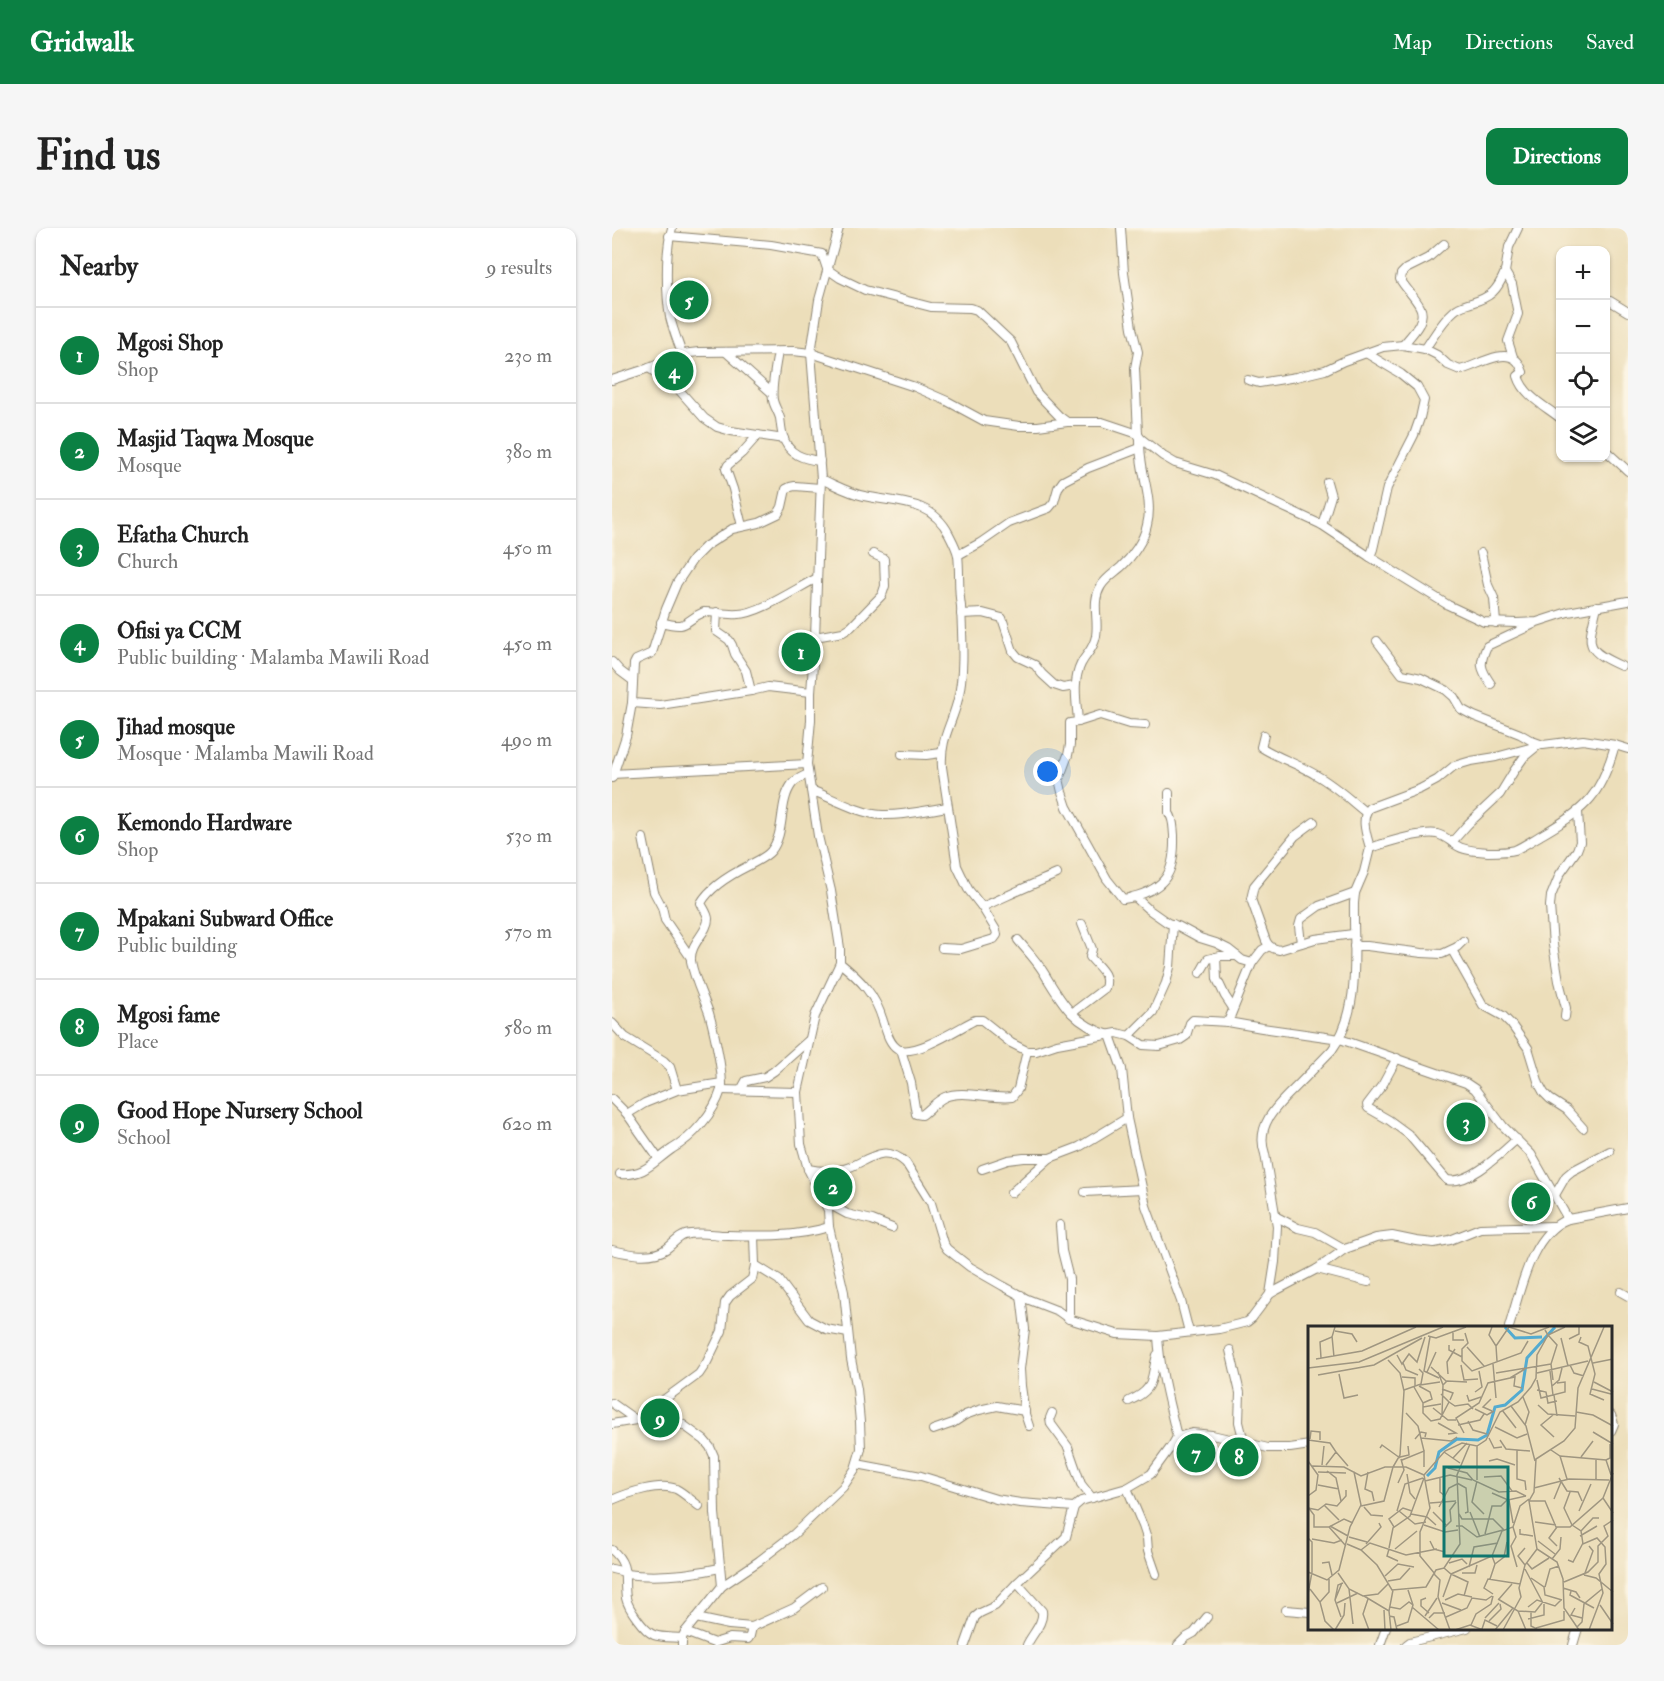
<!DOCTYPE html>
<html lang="en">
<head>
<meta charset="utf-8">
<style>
	body { margin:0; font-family:"IM FELL Double Pica",serif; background:#f6f6f6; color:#222 }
	.controls { position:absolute; right:18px; top:18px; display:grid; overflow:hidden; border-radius:12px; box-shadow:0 2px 4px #0004 }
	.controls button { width:54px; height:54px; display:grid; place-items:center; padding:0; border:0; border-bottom:2px solid #e0e0e0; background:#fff; color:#222; font:30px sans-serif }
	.you { position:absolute; left:436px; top:544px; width:21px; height:21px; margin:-15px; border:4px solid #fff; border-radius:50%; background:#1a73e8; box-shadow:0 0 0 9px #1a73e833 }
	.badge { display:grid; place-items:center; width:39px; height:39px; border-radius:50%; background:#0b8043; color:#fff; font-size:20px; font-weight:700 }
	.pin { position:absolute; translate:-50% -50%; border:3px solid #fff; box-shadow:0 2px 6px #0006 }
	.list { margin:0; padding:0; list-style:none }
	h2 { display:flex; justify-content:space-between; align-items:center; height:78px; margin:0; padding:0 24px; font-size:26px }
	h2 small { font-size:20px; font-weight:400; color:#767676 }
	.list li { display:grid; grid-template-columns:39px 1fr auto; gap:18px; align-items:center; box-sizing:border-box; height:96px; padding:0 24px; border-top:2px solid #e0e0e0 }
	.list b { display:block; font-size:22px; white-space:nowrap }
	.list p { margin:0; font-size:20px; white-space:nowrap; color:#767676 }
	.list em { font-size:20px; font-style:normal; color:#767676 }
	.icon { flex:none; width:33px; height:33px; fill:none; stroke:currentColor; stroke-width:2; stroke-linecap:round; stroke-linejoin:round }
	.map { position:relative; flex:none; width:1016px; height:1417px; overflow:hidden; border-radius:12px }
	header { display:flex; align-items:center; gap:36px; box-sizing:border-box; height:84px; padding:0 30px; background:#0b8043; color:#fff }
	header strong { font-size:28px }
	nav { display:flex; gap:33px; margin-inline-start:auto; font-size:21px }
	.intro { display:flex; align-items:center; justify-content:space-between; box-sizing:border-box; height:144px; padding:0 36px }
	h1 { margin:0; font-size:42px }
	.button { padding:15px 27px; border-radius:12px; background:#0b8043; color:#fff; font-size:21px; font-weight:700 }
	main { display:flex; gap:36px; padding:0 36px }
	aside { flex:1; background:#fff; border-radius:12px; box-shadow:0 2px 4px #0004 }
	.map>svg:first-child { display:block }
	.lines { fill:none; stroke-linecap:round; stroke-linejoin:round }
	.minor-casing { stroke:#8c8472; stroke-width:10 }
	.minor { stroke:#fff; stroke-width:8 }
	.inset-river { fill:none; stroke:#53abd0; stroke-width:3 }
	.inset-road { fill:none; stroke:#9f9681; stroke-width:1.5 }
	.view { fill:#0f766e; fill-opacity:0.15; stroke:#0f766e; stroke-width:3 }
	.inset-edge { fill:none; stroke:#2b2b2b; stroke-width:3 }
</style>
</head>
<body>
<header>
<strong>Gridwalk</strong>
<nav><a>Map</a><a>Directions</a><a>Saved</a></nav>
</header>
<div class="intro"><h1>Find us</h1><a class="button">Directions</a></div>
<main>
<aside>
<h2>Nearby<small>9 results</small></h2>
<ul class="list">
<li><span class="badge">1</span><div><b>Mgosi Shop</b><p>Shop</p></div><em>230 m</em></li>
<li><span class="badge">2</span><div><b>Masjid Taqwa Mosque</b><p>Mosque</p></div><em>380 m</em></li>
<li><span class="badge">3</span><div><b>Efatha Church</b><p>Church</p></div><em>450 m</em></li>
<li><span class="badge">4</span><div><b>Ofisi ya CCM</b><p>Public building · Malamba Mawili Road</p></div><em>450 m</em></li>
<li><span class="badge">5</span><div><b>Jihad mosque</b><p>Mosque · Malamba Mawili Road</p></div><em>490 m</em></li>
<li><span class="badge">6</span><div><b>Kemondo Hardware</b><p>Shop</p></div><em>530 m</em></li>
<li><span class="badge">7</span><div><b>Mpakani Subward Office</b><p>Public building</p></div><em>570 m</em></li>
<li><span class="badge">8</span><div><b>Mgosi fame</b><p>Place</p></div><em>580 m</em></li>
<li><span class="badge">9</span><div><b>Good Hope Nursery School</b><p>School</p></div><em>620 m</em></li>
</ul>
</aside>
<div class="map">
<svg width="1016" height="1417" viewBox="0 0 1016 1417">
	<rect width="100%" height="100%" fill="#fcf5e5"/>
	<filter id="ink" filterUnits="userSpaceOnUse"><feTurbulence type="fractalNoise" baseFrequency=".0167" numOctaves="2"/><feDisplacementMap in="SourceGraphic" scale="12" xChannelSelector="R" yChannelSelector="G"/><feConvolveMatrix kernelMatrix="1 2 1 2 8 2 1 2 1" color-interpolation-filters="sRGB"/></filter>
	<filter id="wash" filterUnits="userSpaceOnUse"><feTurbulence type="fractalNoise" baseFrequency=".008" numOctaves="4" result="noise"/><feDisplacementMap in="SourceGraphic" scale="24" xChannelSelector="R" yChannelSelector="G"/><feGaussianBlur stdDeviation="1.35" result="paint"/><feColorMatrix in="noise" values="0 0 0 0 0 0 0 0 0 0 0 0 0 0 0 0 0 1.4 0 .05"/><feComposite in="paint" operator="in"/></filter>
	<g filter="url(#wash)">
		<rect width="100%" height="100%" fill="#ecdeba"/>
	</g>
	<g filter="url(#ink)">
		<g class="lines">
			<g class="minor-casing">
				<g id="minor">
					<path d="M60,0C53,22 54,67 58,89C61,102 66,114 70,126"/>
					<path d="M509,0L512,45L520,100L526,124L523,140L526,206"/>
					<path d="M57,8L159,17L210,26L215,41L228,50L253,62L319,79L358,80L365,82L399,114L424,164L447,188L455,194H490L526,206L528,210L551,228L563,235L603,247L710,297L758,329L836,377L872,394L905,395L925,394L956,384L1016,373"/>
					<path d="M998,73L1016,84"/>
					<path d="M791,117C799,107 815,93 808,79C803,69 793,60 788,51L789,46L794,41L816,30L832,16"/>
					<path d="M813,121C822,108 830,93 842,83C847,78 853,77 859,75C879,69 885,63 893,44"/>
					<path d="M114,124L160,165"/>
					<path d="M166,124C164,135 159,161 161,172C162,178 166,183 168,190C169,196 169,202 171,208C176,227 192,231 208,233"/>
					<path d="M754,125L789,146L805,159L812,172L808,190L802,207L775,260L761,321L758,329"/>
					<path d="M901,129L896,113L906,86L900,56L893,44L897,19L906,0"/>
					<path d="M37,140L68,163L92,190L105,199L119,203L172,211"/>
					<path d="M0,152L37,140L70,126L87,124L181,123L199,125L303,159L335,173L372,193L407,198H426L455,194"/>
					<path d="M636,152L647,155L684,149L713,142L732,133L771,119L791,117L813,121L825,127L836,137L848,142C863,139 890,120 904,132C908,135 909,140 911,144L906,148C912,168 933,178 948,190"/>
					<path d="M993,222L1016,243"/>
					<path d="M209,251C223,257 237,265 252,268C285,275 319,271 337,306C340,312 344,319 346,327C348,344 346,361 349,378C350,407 353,443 346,471C340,497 328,510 330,539L345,638L356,661L370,679L384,702L385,707L382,711L349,721L330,720"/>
					<path d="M710,297L719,268L715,254"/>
					<path d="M130,298L121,261L114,241L116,237L130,225L146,207"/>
					<path d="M869,325L876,357L882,370L884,395"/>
					<path d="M346,327L368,315L397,295L437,280L442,274L446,260L451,253L476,240L528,220"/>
					<path d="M985,378C976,417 971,421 1009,438"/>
					<path d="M105,384L104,403L117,412L120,417L123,426L134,443L139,463"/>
					<path d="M349,386L371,385L390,390L401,423L406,429L423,437L430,446L442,457L451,460L463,458"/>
					<path d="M49,394C79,402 70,393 92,384C103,384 115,387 126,386C147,386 185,360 205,350"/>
					<path d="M203,409L231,404L239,399L270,367L273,358L272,331L261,326"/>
					<path d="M765,413L790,446L809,450L834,462L842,469L849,481L862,488L908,506L920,513L931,517L971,512L1003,517L1016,521"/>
					<path d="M0,434L8,443L20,452"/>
					<path d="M879,456C868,440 867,436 875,418L922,396"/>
					<path d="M20,475L48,477L139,463L156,459L199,464"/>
					<path d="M466,494L488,487L517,496L533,497"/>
					<path d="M652,507L649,519C666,530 686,536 704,547C722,557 737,571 753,584"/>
					<path d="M290,526L314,527L329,525"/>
					<path d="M0,546L195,536"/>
					<path d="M0,550L14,508L20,475L22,436L24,432L40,425L54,381L65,355L81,331L94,318L120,301L147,295L166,286L170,279L174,261L178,259L183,258L208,260"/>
					<path d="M199,562C220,570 248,586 270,587C292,588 314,582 336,579"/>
					<path d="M702,594L683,608L642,658L639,671L654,713C657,719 660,720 667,722L703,711L741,706"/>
					<path d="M31,610L42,664L50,679L53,692L79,730"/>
					<path d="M840,614L856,596L888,566L902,543L912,529L923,520"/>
					<path d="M758,620C755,608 748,591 757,580L808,561L825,552L842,538L859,533L884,529L925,518"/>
					<path d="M520,669C556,660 563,642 562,607C561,599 562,592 557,585V565"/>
					<path d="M511,671L495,651L455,579L450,564L447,551L456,527L458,517V495L466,494C465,475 460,454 469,436C475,424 481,423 484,408C487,391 479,374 489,358C493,351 502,345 509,339C520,329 532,312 535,297C541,274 531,252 529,229C528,223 528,216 528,210"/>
					<path d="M511,671L523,669L536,681L556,695L566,698L588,710L604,715L616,721L630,732L640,735"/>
					<path d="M370,679C395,668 420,656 445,646"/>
					<path d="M406,712C415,723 425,733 432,745C450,775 462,797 498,807L510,841L515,890L534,978L569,1073L577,1104"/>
					<path d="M689,715L687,698L689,691L707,678L743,665"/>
					<path d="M742,718H755L810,725L830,726L845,719L851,713"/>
					<path d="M840,722L871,777L891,788L899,796L916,820L927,856L932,865L938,871L955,882L971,900"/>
					<path d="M604,729L605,751L613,768L621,780"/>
					<path d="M228,735C249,752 263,766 271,793C274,802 277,816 286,821C303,829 347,800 363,792H370L399,815L415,823H424L445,816L505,805L517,808L531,817L547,818L568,812L574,808L578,795L581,792L616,794L650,800L728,811L854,855L863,861L891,898L919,926L956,991"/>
					<path d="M588,745L596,731L608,728H625"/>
					<path d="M460,785L493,760C498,746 486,739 478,729L480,721L470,696"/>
					<path d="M953,789L954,780L947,753L941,717L938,678L939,668L948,646L965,622L968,614L966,584"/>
					<path d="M616,794L640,735L650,722L657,718"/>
					<path d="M0,795L13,809L52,833L58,839L65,862"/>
					<path d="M517,808L541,784L554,755L558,739L561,696"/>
					<path d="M289,822L299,855L304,886L310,887C318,881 324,873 333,869C351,861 380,872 400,869L406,861L415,823"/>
					<path d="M785,830L771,856L755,877L756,880L777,892L796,906L835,952C858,957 889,925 905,911"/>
					<path d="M109,862L186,864"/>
					<path d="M129,862L134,853L153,849L162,843L197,812"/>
					<path d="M0,871L15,886L46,930"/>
					<path d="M15,886L33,875L65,862L110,855"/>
					<path d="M196,941C210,944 224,944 238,939C259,930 273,916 294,935L319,975L331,1015L335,1021L358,1039L391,1058L415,1071L446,1083L457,1091L505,1106L546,1108L607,1101L635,1094L640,1090L658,1066L665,1062L705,1041L733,1021L764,1010L780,1008L804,1013L822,1015L838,1012L868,1000L942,998"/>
					<path d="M370,941L396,932L412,930H438"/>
					<path d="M8,946C33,948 41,934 60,921C81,909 102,885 109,862C113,850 101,799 97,785C91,768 82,751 79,733C77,716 96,704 96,691C96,686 91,680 89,675C98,659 120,646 136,638C144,633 153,630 159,623C174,604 166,575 180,556C184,551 190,549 196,546"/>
					<path d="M473,964L530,961"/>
					<path d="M399,965L438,930L467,919L515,890"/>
					<path d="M943,967L954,948L960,943L998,923"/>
					<path d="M213,974L235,986L260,992L280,1000"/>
					<path d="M663,988L686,1000L703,1004L733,1021"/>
					<path d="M448,997L450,1023L457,1051V1091"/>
					<path d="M0,1022C17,1026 39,1031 54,1021C60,1017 66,1009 73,1007C85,1003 102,1007 115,1007C149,1008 184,1009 217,999"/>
					<path d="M143,1037L167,1052L197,1092L214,1101L236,1105"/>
					<path d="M705,1041L756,1054"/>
					<path d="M1009,1064L1016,1068"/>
					<path d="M658,1066L663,1034L665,998L653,926C642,895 669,874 688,855C699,844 709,833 720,822C750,781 741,722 742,675L743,665L752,644L758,620C773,615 810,603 825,606C833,608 838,613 844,617C852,623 866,623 876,624C883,624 896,624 903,622C912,618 922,611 931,606C975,580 989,567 1003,517"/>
					<path d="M409,1067L413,1101L408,1141L409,1158L413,1186L417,1198"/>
					<path d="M897,1099C908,1065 918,1005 956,991L1016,980"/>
					<path d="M546,1108C548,1144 557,1174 565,1209"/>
					<path d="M618,1122L628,1165L627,1194L632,1214"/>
					<path d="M517,1173C544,1161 538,1152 545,1127"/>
					<path d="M0,1175L24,1192"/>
					<path d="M44,1177L92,1212L98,1219L102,1228L103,1285L110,1358"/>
					<path d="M440,1185L438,1190L439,1196L456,1219L469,1256L480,1270"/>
					<path d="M999,1187L1002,1196L999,1203"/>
					<path d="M0,1196L24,1192L87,1146L95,1134L110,1103L113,1075L118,1068L140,1051L143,1037L142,1008"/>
					<path d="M321,1202L341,1195L353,1187L367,1182L385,1178L413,1183"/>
					<path d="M245,1236L309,1248L384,1271L408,1275L462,1279"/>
					<path d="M515,1260L531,1298L535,1310L536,1323L544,1346"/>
					<path d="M0,1272C16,1265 48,1254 64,1261C72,1265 80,1273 87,1278"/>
					<path d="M0,1322C18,1337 11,1350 14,1370C16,1380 32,1403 42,1407C50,1410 61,1409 70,1410"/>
					<path d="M0,1341L13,1344"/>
					<path d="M13,1346C46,1350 76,1347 108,1340"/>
					<path d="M674,1382L698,1384"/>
					<path d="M84,1390L117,1397L140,1399L182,1380L210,1359"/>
					<path d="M73,1404L102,1415L118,1410L136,1411L138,1408L140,1399"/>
					<path d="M70,1417V1410L73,1404L110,1358L147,1333L182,1306L231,1259L243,1241L249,1221L248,1194L245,1161L239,1131L232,1064L217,999L216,982L196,941L189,916L186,864L203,788L228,735V720L219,663L206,608L195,536L199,492V464L203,409L209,251L199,125L207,72L227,0"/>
					<path d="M353,1417L363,1389L368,1385L383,1378L405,1355"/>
					<path d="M415,1417C420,1406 432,1395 430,1383L405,1355L454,1309L462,1279L469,1273L515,1260L539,1246L561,1216L565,1209L580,1205L600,1207L656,1220H678L698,1217"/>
					<path d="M566,1417L573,1410L582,1405L595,1389"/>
					<path d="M768,1417L774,1400"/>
					<path d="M794,1417L798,1414L855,1400"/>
					<path d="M961,1417L966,1400"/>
				</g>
			</g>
			<use href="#minor" class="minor"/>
		</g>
	</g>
	<g transform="translate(696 1098)">
		<rect width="304" height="304" fill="#ecdeba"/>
		<path class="inset-river" d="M197,1L207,12L234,11M119,150L127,142L131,126L149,113L170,114L179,109L187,81L197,79L214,64L219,32L247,1"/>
		<path class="inset-road" d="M184,1L181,9L188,20M201,1L223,8L241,1M27,5L44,8L49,16M145,5V14H156M157,7L160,17L154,23V35L164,45L213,27L220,15M240,9L249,19L243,38L245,54M240,9L257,1M24,10L26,31M120,10L128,12L158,1M122,11L116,45L131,52M273,11L271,16L280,20L287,48L282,68L296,74M253,12L260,40M261,13L271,8V1M141,19V24L154,31M159,21L176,40M89,29L94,38L101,28L109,36L117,11M13,32L12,16L24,11L27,1M8,33L54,25L108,1M80,34L92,47L96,65L92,129L85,141M189,35L188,20L201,1M95,37L98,44L110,49M285,37L305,33M185,38L188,72M153,39L156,54L170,53M262,39L266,47L276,50M123,41L138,55M0,42L51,36L135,1M242,45L245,69M119,46L128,26M130,46L135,59L134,89M188,47L243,38M229,47L280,35M31,48L36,72L50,69M140,48L139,36L147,23M10,49L66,39L114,12M94,51L107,52V60M202,52L207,51L206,60L214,62M229,54L233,72L257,66V56L249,57M286,56L305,66M112,59L132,56M135,59L139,55L159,56M111,60L122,66L124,73L115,77M244,60L251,54L254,42M106,61L115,77V87L123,95L132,93L141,76L133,68M134,63L145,67L142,74M284,63L303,68M96,64L113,58L115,47L111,43M229,64L238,66L240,77L249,75M167,66L174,61L171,45M159,69L161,75L173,71M246,69L249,90M215,71L221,86L217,99M183,73L175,81L184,85M141,76L147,80L160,78L165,83M230,79L240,88L267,90M203,80L218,100L227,135M115,81L133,78M125,82L140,94H148M167,83L179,89L186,85M194,84L208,102M268,86L285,89L305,100M98,87L110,100L116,125M245,89L233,99L246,111M160,95L165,104L179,108M130,97L148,107L140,108M150,99L172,94L176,88M187,101L209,112L219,108M285,106L305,118M156,107L148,92L171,77L180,57L202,52L217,43M113,112L143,115L149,111M181,112L186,122L194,121M2,113L3,105L12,106V114M107,113L113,106L118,107L117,111M0,114L22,117L28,126L18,139M192,114L198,123L222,125M72,122L74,119L92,132M209,124V153L217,155L218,164M243,124L252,130L298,134L303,149M28,126L40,140M136,126L152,137M252,130L259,153M92,131L101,129L100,120M273,131L285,115M145,132L159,117M94,134L116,125V141M298,134L302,132V118M0,135L10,149L8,164L0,170M181,135L189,133L207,139M14,139L16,120M4,140L36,141L53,150L77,141H98L116,149M140,142L159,147L165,154L191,166L208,165L218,170M19,145L28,152L33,175M10,146L38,147M60,146L57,163L64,166L66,175M99,148L102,167L107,173M176,151L193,150L204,165M132,152V166L137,170M251,152L259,165L270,166L274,175M169,154V120M288,154V134M117,155L142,149L164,154M169,155L164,176L176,188M90,157L96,144L93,133M149,157L158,162L160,186L157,187M10,159L31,163M226,162L261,153L301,154M262,166L256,182L264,199M184,167L200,174L218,170M295,172L305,187M246,173L253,156M201,174L205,197M221,175H237L248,201H262L295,172L305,147M122,177L148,175M16,179L31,194M53,180L76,175L85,141M0,181L6,189V201H21L38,220M56,181L63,189L75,190M131,181L141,162L149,158M0,182L10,184L18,178L29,180L38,170V164M89,185L97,158L115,152M91,185L107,198L118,196M271,185L283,158M125,186L139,200M162,186L172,211M103,188L119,191L128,199M151,188L154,193H185L196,204M227,196L248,199M116,199L137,206L150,204M264,199L273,205L275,218L289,212L297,221L298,238L291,248L295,267L281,304M22,200L40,210M148,200H154L169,211L195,204M21,201L36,193L45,197M86,201L81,193L95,182L104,185M137,201L143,195L142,184L148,176M205,201L208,211L203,220L209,241M249,201L241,212L249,220M212,203V208L225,210M273,205L285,192H291M177,208L184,180H193L199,174M272,210L289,200M41,211L59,216M0,212L4,216V246L0,268M4,213L26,217L34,214M122,215L126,223L137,226M230,215L247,228M39,218L53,224L69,239L84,264L118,261L128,244L136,242L143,248L184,230L194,205L205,201L212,180L221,173M58,218L73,201L71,197M81,222L85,202L102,190L116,152M217,222L210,230L217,239M81,223L79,230L90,235M87,223L109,205M53,224L62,217L98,229L129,223M244,233L252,223L253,211M260,234L265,236L275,217M14,237L21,236L24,249M141,237L154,233L159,238M219,237L224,243L241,232M187,238L196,231L199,216M161,241L166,221L190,217M136,242L152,218L149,149L162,118M217,243L235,277M0,246L19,254L31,244L42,201L53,179L46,146M30,247L41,263L55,270L70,268L80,258M154,247H167L169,239M277,247L285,225L281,220M126,248L132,254L130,271L142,304M127,248L112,230V206L122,182L116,149L137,125L154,117L169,120L178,114L192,86L210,76L223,61L228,52L229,29L240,9L237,4M143,248L160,256L156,270M276,249L288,252L305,266M77,250L90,238L106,241M223,252L236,261L237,269L254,274M182,253L187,238L184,230M80,255L92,253L102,242M256,256L280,246L290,236V220L300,210L296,200L305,194M237,261L242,243L251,240M255,262L268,266L272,272M2,263L12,276L17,295L26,304M41,263L45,298M263,265L262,269L286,282M185,268L176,262L180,253L212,258M56,270L81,285L85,264M135,271L143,249M118,272L113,274V280L121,287M60,273L55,288L61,304M190,273L210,285L218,304M191,273L204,258M27,274L34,257M137,274L150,268L164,271M12,276L21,266V253M29,277L50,267M134,277L153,284M292,279L305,298M82,281L92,283L101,276L105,279M104,281L131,304M220,281L229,274L247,280L253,274M267,282L263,289L274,292M76,284L77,304M81,285L83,304M210,285L227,286L234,277M223,286V300L229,303M81,290L86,291L89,304M117,290L129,272M33,291L27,274L30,259L35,257M138,291L159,282L164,272L178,274L184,270M121,292L126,287H137M177,292L191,277M220,293L236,289V278M181,295L193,283L192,278M163,299L168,288L183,278L185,270M89,300L100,296L105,279L100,264M269,301L274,296L276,278L294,263M228,302L256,294V285M174,303L177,294L189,300M27,304L36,289L37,277M147,304L162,299L175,304M187,304L205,282M195,304L213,271L211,262L217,239L229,223M271,304L256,282L255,253L249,236L229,223L221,175L226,166L228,133L256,115L267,102L270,62L296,1"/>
		<path class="view" d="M136,141H200V230H136Z"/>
		<rect width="304" height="304" class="inset-edge"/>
	</g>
</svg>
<div class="controls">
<button>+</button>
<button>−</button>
<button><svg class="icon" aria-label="locate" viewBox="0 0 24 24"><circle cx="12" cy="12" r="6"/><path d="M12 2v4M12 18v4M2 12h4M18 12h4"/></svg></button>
<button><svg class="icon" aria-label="layers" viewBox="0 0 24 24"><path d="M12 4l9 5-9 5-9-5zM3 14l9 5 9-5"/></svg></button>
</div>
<div class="you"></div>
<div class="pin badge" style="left:189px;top:424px">1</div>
<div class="pin badge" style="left:221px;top:959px">2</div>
<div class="pin badge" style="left:854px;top:894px">3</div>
<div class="pin badge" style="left:62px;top:143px">4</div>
<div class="pin badge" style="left:77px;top:72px">5</div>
<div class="pin badge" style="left:919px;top:974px">6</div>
<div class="pin badge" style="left:584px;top:1225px">7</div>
<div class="pin badge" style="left:627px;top:1229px">8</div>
<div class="pin badge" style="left:48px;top:1190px">9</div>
</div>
</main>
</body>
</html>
